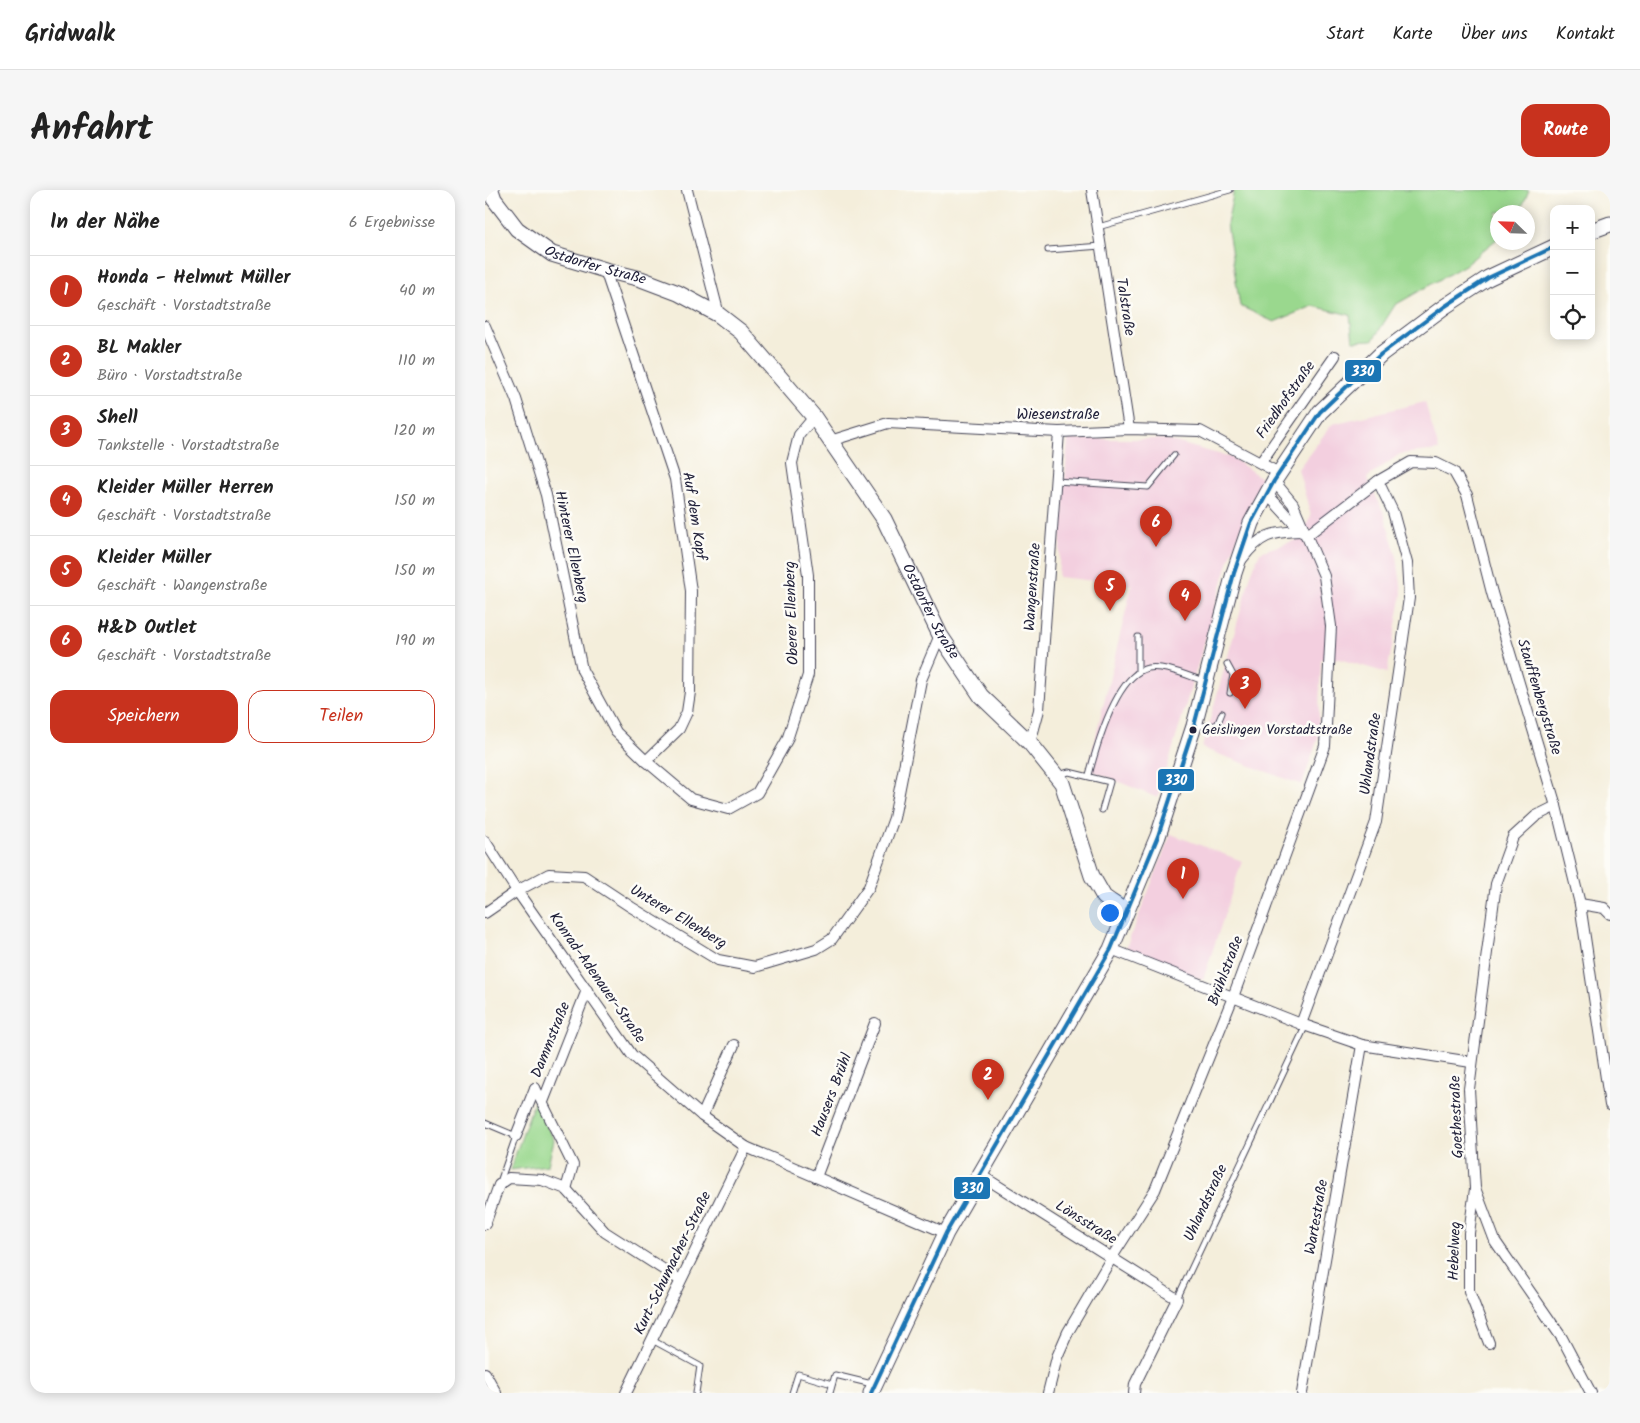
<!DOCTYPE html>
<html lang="de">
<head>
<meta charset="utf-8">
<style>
	body { margin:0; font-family:Kalam,sans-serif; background:#f6f6f6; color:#222 }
	.controls { position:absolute; right:15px; top:15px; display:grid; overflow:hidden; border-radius:10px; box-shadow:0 2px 12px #0003 }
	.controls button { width:45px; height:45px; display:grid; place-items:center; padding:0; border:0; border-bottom:1px solid #e0e0e0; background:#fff; color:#222; font:25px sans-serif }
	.compass { position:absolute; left:1005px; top:15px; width:45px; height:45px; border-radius:50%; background:#fff; box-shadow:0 2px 12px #0003; rotate:293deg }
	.you { position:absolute; left:624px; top:722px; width:18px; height:18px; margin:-12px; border:4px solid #fff; border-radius:50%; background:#1a73e8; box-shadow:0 0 0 8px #1a73e833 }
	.badge { display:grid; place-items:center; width:32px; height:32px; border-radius:50%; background:#c8321e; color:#fff; font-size:16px; font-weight:700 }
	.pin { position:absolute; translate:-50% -41px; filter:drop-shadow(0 1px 2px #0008) }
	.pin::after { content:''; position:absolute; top:26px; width:18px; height:15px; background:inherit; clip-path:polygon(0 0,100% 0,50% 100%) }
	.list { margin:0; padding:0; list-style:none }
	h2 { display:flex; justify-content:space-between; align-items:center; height:65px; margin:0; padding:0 20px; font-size:21px }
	h2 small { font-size:16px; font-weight:400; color:#767676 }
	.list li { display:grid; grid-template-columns:32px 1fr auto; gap:15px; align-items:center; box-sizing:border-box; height:70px; padding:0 20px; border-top:1px solid #e0e0e0 }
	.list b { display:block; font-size:19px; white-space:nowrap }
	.list p { margin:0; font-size:16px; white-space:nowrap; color:#767676 }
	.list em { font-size:16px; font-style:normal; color:#767676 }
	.actions { display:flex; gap:10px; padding:15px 20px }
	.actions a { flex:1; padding:11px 0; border:1px solid #c8321e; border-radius:15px; text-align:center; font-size:18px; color:#c8321e }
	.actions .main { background:#c8321e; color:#fff }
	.icon { flex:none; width:28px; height:28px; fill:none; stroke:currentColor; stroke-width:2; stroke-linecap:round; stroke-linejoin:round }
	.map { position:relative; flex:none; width:1125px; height:1203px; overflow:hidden; border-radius:15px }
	header { display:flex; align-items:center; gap:30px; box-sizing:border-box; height:70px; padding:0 25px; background:#fff; border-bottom:1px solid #e0e0e0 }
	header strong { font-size:24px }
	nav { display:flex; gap:28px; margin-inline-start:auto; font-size:18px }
	.intro { display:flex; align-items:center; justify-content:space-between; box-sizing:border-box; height:120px; padding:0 30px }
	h1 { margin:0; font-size:35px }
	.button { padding:12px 22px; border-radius:15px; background:#c8321e; color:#fff; font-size:18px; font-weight:700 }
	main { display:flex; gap:30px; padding:0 30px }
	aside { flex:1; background:#fff; border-radius:15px; box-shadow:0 2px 12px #0003 }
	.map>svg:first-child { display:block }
	.built { fill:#f3cfdf }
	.green { fill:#9ad88e; stroke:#5e7d64 }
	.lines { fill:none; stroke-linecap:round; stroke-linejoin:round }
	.lane-casing { stroke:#424153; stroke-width:7 }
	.street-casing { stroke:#424153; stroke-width:12 }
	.secondary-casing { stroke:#424153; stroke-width:17 }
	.lane { stroke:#fff; stroke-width:5 }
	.street { stroke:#fff; stroke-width:10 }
	.secondary { stroke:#fff; stroke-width:15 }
	.bus-1-casing { stroke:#fdfcf7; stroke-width:8 }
	.bus-1 { stroke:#1b75b4; stroke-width:4 }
	.bus-dot { fill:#22223b; stroke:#fdfcf7; stroke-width:2 }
	.labels { text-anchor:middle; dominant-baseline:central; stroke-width:5; stroke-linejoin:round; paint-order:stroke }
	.bus-label { font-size:14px; fill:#22223b; stroke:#fdfcf7; text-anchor:start }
	.street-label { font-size:15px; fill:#22223b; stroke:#fdfcf7 }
	.line-badge { stroke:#fdfcf7; stroke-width:2 }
	.badge-label { font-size:14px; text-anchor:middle; font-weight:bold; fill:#fff }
</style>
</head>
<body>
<header>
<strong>Gridwalk</strong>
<nav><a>Start</a><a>Karte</a><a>Über uns</a><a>Kontakt</a></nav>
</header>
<div class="intro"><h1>Anfahrt</h1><a class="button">Route</a></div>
<main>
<aside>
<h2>In der Nähe<small>6 Ergebnisse</small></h2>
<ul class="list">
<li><span class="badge">1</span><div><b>Honda - Helmut Müller</b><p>Geschäft · Vorstadtstraße</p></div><em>40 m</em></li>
<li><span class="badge">2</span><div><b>BL Makler</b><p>Büro · Vorstadtstraße</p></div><em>110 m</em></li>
<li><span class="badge">3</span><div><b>Shell</b><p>Tankstelle · Vorstadtstraße</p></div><em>120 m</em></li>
<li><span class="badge">4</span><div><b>Kleider Müller Herren</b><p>Geschäft · Vorstadtstraße</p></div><em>150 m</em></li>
<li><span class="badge">5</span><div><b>Kleider Müller</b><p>Geschäft · Wangenstraße</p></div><em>150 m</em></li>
<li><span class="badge">6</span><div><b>H&amp;D Outlet</b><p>Geschäft · Vorstadtstraße</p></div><em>190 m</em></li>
</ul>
<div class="actions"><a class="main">Speichern</a><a>Teilen</a></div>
</aside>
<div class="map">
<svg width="1125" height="1203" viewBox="0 0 1125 1203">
	<rect width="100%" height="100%" fill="#fdfcf7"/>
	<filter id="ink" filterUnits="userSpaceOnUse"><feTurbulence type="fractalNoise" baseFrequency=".02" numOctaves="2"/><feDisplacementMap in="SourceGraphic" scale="10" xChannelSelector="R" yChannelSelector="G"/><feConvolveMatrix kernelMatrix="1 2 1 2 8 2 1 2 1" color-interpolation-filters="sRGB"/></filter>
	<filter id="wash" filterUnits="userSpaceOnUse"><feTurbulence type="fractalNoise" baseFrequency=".0096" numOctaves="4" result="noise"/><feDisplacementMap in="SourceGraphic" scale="20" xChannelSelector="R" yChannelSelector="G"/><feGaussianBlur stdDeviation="1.12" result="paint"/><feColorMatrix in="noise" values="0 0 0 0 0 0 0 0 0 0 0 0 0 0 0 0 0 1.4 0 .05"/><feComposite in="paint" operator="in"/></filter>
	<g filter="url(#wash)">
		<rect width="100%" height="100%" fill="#f4eedb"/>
		<g class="built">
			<path d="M940,212L954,260L915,264L882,288L899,323L912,367L917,403L902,483L854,469H836L833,548L817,595L717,558L766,384L775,362L814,349L826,326L813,279L847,234Z"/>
			<path d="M583,249H679L748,268L776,288L744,370L673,608L603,579L647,395L573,387Z"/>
			<path d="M686,644L757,671L718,790L641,758Z"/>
		</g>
		<g class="green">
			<path d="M749,0H1044L1035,22H1012V49L980,75L910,115L888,150L868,151L865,125L828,116L789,132L755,116L742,34Z"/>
			<path d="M49,912L69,950L63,975L25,980Z"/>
		</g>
	</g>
	<g filter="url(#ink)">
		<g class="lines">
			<g class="lane-casing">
				<g id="lane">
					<path d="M613,37L745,0"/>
					<path d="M563,60L616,56"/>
					<path d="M571,291L663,297L689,265"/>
					<path d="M742,474L748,485L745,503"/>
					<path d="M653,482V447"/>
					<path d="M712,536L732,535L737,523"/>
					<path d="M573,585L584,582L625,592L617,620"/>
					<path d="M604,585C611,558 631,485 663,478C679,475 703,486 719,491"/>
					<path d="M0,933L31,946L15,992"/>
					<path d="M692,1109L821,835"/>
					<path d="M167,1150L215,1176L211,1203"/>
					<path d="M307,1203L313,1184L347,1194"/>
					<path d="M345,1203L350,1185L387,1194"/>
				</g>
			</g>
			<g class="street-casing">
				<g id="street">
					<path d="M202,0L234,125"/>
					<path d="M607,0L644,239"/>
					<path d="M120,80L190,289L206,401L205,502L202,522L194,539L161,571"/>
					<path d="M0,136L31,209L61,305L97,480L131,542L161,571L206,609L243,619L272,603L302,550L323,485V385L307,273L314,245L329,227"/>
					<path d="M345,251L403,233L574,242L644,239L715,241L794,283"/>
					<path d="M776,272L850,166"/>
					<path d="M782,304L817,342"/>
					<path d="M821,346L893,291L926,272L951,273L969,282L982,305L1007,403L1071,616L1095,714L1125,915"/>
					<path d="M757,369C775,345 786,342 816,341"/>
					<path d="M545,553L554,520L574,242"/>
					<path d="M1071,616L1051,626L1028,647L1011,694L984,899L990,998L1010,1051L1077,1148L1106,1203"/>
					<path d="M0,651L32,701L147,865L217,926L261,957L461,1043"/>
					<path d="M1095,714L1119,718L1125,724"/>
					<path d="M0,723L32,701L64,684L99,686L146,717L233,770L270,777L331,759L347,749L384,697L409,628L436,490L455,445"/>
					<path d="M626,759L816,834L877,855L986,872"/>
					<path d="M816,834L891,632L924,408L922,373L908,322L893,291"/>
					<path d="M50,898L88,975L81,999"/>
					<path d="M58,912L102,800"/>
					<path d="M217,926L249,855"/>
					<path d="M31,946L50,898"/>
					<path d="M494,984L692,1109L650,1194L649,1203"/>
					<path d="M331,987L390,833"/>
					<path d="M990,999L984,1043V1101L1004,1153"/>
					<path d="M0,1034L14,995L24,988L57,990L81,999L120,1042L195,1090"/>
					<path d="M0,1183L11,1203"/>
					<path d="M141,1203L261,957"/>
					<path d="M563,1203L572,1167L583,1142L627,1067L670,1000L748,807L840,556L846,436L839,386L808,314L789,291"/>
					<path d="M817,1203L877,855"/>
				</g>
			</g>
			<g class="secondary-casing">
				<g id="secondary">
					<path id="s1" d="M6,0L9,9L32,39L67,64L120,80L156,89L193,103L234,125L256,142L329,227L399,329L455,445L496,506L545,553L577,593L607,686L619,707L641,722"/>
					<path d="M1106,41L1125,34"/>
					<path d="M386,1203L461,1043L626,759L673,646L709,536L749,383L766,333L789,291L835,222L896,164L959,117L1003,88L1069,57"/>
				</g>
			</g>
			<use href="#lane" class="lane"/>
			<use href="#street" class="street"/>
			<use href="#secondary" class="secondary"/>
			<g class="bus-1-casing">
				<path id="bus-1" d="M386,1203L461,1043L626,759L673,646L709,536L749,383L766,333L789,291L835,222L896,164L959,117L1003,88L1069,57"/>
			</g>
			<use href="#bus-1" class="bus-1"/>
		</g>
	</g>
	<circle class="bus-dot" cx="708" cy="540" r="4.5"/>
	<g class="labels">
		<g class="bus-label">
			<text x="717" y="540">Geislingen Vorstadtstraße</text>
		</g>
		<g class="street-label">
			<text stroke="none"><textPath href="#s1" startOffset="135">Ostdorfer Straße</textPath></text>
			<text transform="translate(640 117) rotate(81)">Talstraße</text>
			<text transform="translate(801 210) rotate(-55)">Friedhofstraße</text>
			<text x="573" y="225">Wiesenstraße</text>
			<text transform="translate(209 326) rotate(81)">Auf dem Kapf</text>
			<text transform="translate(86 357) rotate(78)">Hinterer Ellenberg</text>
			<text transform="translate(548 397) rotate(-86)">Wangenstraße</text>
			<text stroke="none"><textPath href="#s1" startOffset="636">Ostdorfer Straße</textPath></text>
			<text transform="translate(307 423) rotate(-92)">Oberer Ellenberg</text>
			<text transform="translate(1054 507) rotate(73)">Stauffenbergstraße</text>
			<text transform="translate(886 564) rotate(-82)">Uhlandstraße</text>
			<text transform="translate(193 727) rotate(31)">Unterer Ellenberg</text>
			<text transform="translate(741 781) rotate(-69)">Brühlstraße</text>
			<text transform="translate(112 788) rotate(55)">Konrad-Adenauer-Straße</text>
			<text transform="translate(66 850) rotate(-68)">Dammstraße</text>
			<text transform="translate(347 905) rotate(-69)">Hausers Brühl</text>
			<text transform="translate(972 927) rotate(-92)">Goethestraße</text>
			<text transform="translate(721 1013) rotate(-65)">Uhlandstraße</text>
			<text transform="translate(832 1027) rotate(-80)">Wartestraße</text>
			<text transform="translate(601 1033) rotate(32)">Lönsstraße</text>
			<text transform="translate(970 1061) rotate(-88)">Hebelweg</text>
			<text transform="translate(188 1073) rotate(-64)">Kurt-Schumacher-Straße</text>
		</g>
	</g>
	<g class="line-badge">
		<rect x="859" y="169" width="38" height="24" rx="5" fill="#1b75b4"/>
		<rect x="672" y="578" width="38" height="24" rx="5" fill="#1b75b4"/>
		<rect x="468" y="986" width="38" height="24" rx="5" fill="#1b75b4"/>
	</g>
	<g class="badge-label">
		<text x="878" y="186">330</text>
		<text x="691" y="595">330</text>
		<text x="487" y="1003">330</text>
	</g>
</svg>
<div class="controls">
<button>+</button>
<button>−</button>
<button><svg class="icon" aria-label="locate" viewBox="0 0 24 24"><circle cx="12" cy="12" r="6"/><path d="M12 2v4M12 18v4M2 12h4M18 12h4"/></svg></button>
</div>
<svg class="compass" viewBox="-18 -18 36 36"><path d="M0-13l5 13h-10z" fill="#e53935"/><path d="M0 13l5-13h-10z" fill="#767676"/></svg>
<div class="you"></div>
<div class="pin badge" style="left:698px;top:709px">1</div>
<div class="pin badge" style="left:503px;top:910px">2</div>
<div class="pin badge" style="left:760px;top:519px">3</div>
<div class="pin badge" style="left:700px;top:431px">4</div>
<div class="pin badge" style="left:625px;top:421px">5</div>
<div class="pin badge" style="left:671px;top:357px">6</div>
</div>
</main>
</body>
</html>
